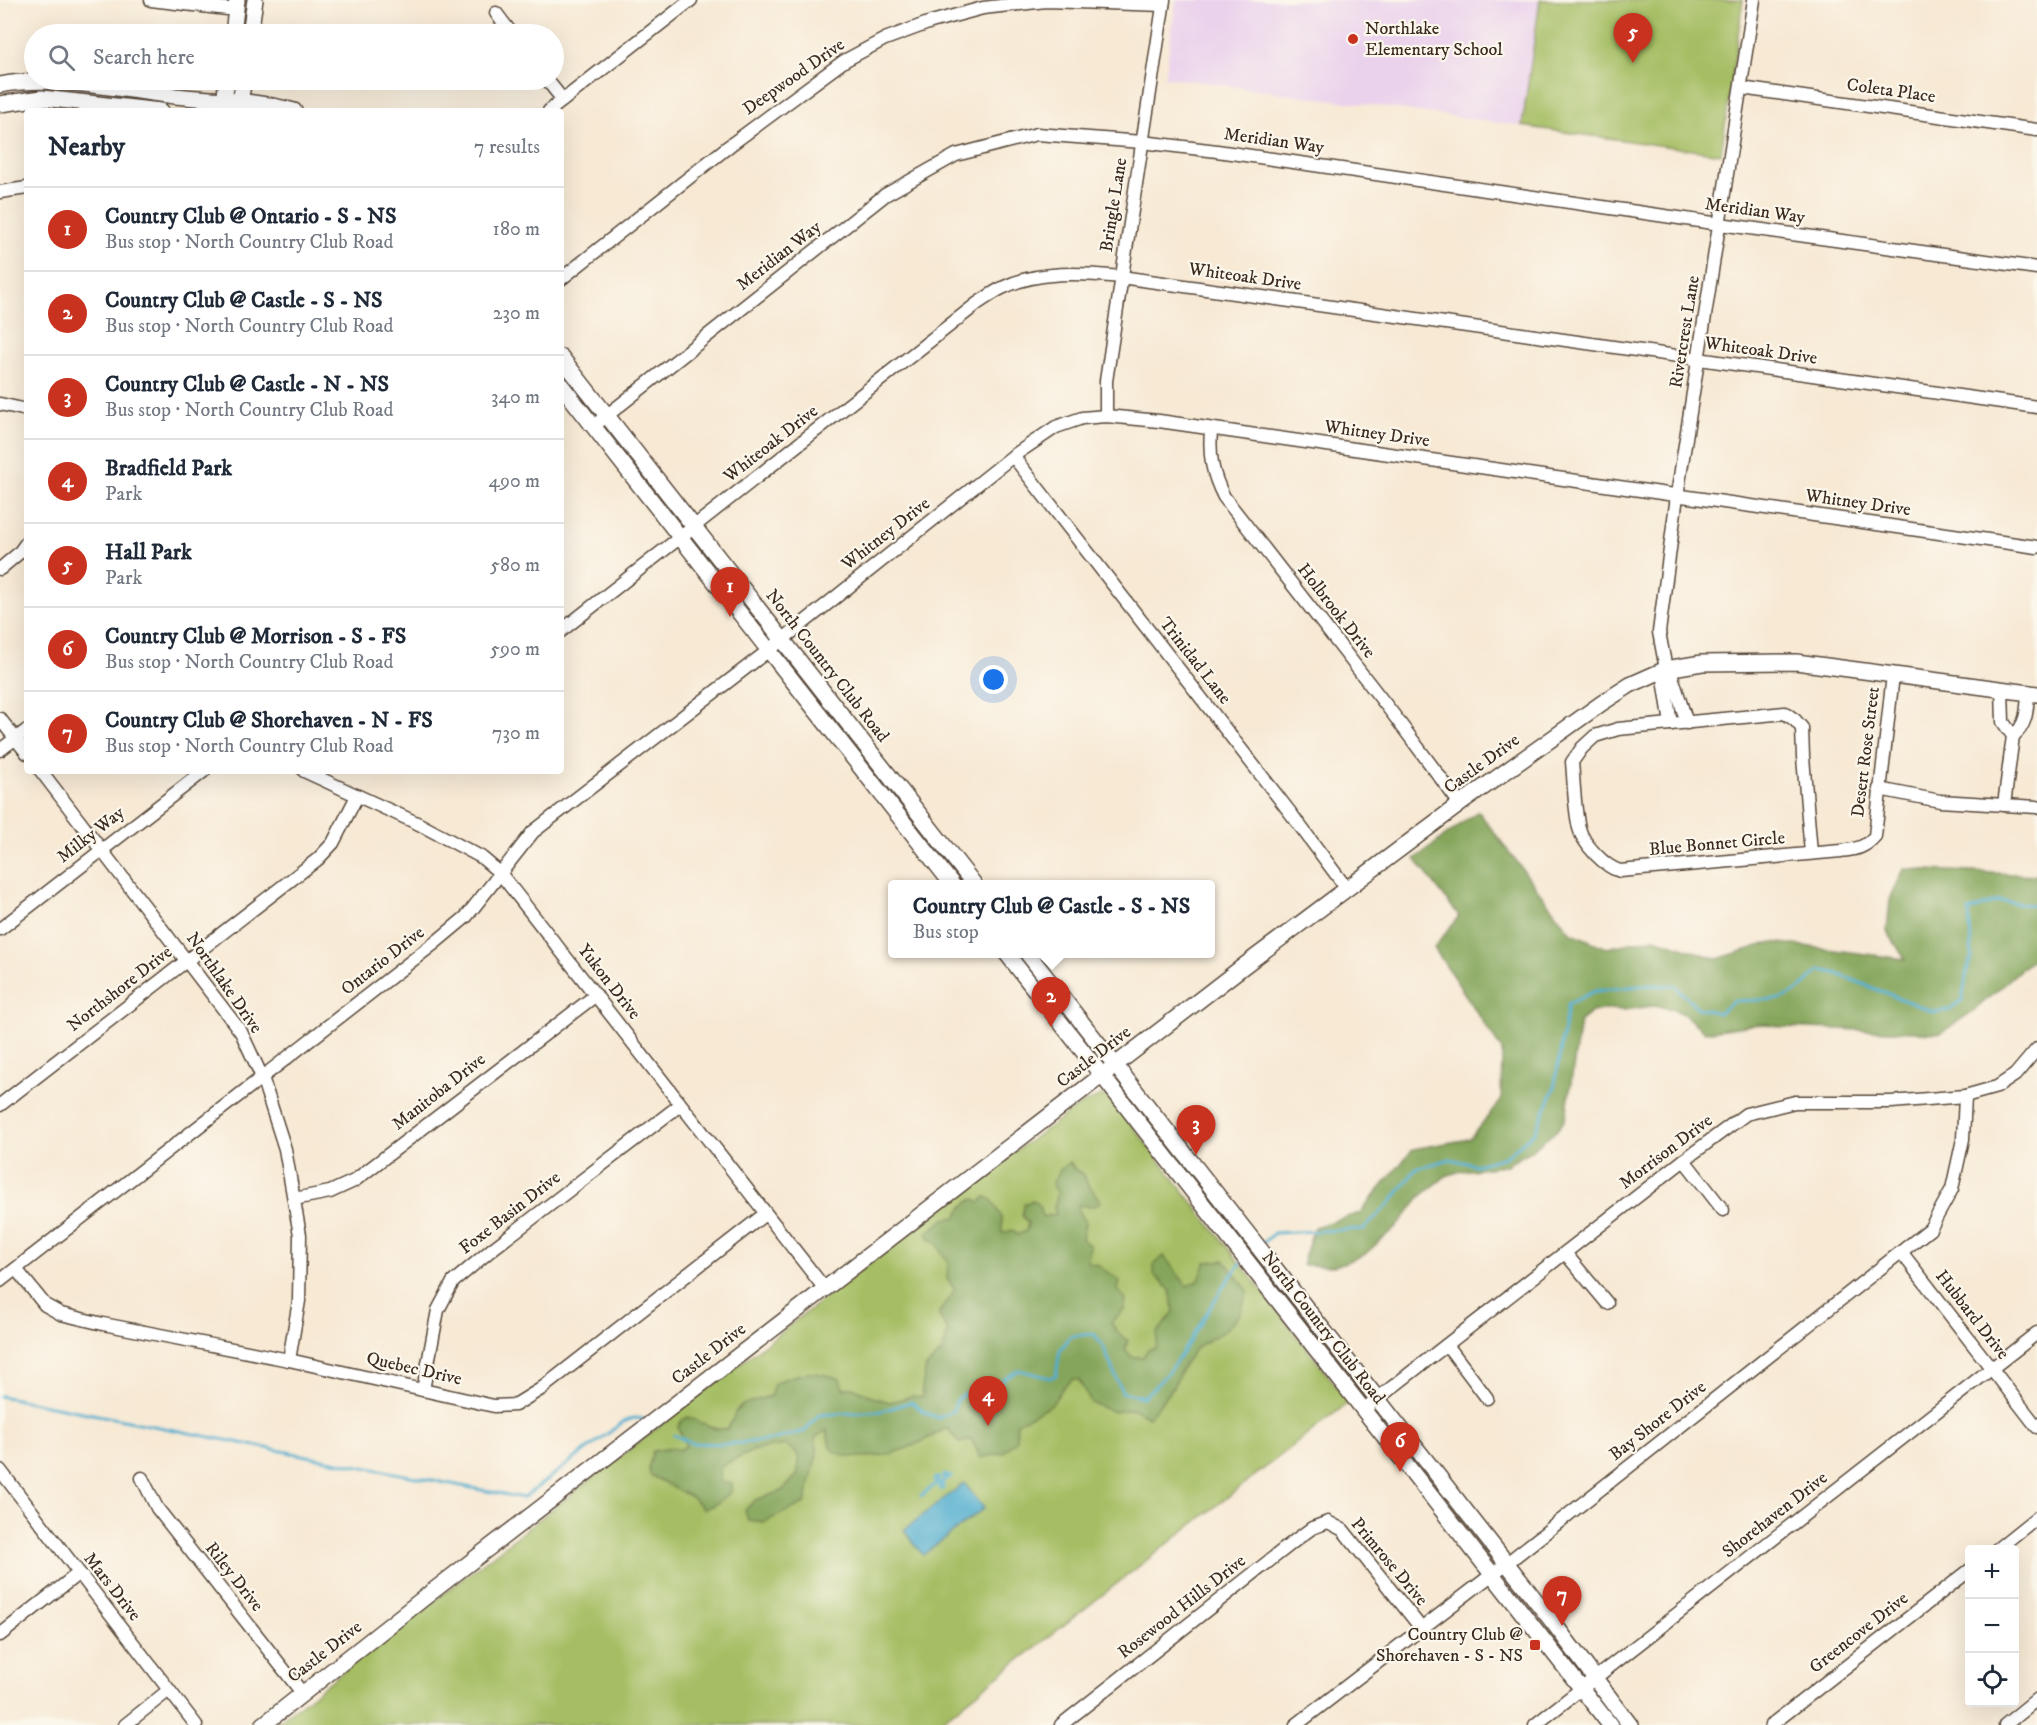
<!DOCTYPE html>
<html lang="en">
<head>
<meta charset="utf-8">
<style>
	body { margin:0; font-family:"IM FELL DW Pica",serif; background:#f2f2f3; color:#1f2937 }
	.controls { position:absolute; right:18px; bottom:18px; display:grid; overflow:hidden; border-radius:6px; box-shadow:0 6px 24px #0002 }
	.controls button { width:54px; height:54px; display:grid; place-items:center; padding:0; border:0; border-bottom:2px solid #e0e1e3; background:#fff; color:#1f2937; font:30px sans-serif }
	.you { position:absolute; left:994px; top:680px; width:21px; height:21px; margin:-15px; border:4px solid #fff; border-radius:50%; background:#1a73e8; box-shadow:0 0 0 9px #1a73e833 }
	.badge { display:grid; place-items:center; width:39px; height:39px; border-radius:50%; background:#c8321e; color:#fff; font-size:20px; font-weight:700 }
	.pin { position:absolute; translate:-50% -50px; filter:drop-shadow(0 2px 3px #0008) }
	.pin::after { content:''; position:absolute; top:32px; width:21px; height:18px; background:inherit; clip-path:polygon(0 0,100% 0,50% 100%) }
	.popup { position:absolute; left:888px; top:880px; width:327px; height:78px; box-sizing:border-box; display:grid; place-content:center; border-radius:6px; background:#fff; filter:drop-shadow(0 2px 4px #0005); font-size:20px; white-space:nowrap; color:#747a83 }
	.popup b { font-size:22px; color:#1f2937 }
	.popup::after { content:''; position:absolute; left:50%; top:100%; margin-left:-12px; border:12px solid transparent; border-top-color:#fff }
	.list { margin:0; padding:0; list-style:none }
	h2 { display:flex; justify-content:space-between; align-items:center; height:78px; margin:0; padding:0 24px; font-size:26px }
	h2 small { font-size:20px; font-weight:400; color:#747a83 }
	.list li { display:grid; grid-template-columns:39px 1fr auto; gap:18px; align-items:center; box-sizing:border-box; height:84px; padding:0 24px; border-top:2px solid #e0e1e3 }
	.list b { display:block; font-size:22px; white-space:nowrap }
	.list p { margin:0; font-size:20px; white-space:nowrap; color:#747a83 }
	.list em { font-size:20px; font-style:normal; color:#747a83 }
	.icon { flex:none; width:33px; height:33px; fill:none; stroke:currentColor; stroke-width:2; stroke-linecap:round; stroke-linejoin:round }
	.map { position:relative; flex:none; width:2037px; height:1725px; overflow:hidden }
	.search { position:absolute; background:#fff; box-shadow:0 6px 24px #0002; left:24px; top:24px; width:540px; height:66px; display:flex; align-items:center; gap:15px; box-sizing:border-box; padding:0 21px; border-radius:33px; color:#747a83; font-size:22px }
	.panel { position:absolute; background:#fff; box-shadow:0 6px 24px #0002; left:24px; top:108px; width:540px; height:666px; border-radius:6px }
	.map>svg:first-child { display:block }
	.built { fill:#ead1ec }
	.green { fill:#a5be64; stroke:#707441; stroke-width:1.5 }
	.forest { fill:#84a55a; stroke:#60683c; stroke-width:1.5 }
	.water { fill:#4fadce; stroke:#456c76; stroke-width:1.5 }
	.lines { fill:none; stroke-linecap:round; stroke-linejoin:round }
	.stream { stroke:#4fadce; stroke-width:3 }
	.minor-casing { stroke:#574739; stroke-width:15 }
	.major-casing { stroke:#574739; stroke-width:18 }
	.minor { stroke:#fff; stroke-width:12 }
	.major { stroke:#fff; stroke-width:15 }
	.poi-dot { fill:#c8321e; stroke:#fbf7ec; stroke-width:2 }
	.labels { text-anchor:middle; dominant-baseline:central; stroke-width:4.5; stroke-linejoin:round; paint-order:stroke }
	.poi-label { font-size:18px; fill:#3b2a1e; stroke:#fbf7ec; text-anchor:start }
	.street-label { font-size:18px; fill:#3b2a1e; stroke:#fbf7ec }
</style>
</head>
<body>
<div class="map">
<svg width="2037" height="1725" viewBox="0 0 2037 1725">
	<rect width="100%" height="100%" fill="#fbf7ec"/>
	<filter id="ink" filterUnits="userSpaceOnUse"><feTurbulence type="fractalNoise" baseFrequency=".0167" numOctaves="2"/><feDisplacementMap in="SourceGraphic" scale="12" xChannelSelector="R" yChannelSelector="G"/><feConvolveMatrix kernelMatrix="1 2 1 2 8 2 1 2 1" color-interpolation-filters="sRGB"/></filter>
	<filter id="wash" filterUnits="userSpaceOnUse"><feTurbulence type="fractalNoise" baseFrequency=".008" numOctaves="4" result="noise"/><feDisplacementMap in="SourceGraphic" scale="24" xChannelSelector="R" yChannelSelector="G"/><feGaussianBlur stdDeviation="1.35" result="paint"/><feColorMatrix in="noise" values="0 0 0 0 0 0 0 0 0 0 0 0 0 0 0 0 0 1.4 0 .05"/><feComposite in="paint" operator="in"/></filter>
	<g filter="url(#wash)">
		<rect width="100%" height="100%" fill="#f7e9d4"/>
		<path class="built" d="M1176,0H1540L1522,126L1165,77Z"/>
		<g class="green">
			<path d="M1540,0H1743L1721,154L1522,126Z"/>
			<path d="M1101,1096H1109L1349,1402L936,1725H274L1004,1159L1080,1105Z"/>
		</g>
		<g class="forest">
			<path d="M1478,811L1570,932L1606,948L1655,938L1717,959L1772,942L1905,959L1887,931L1890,899L1904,869L2037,875V955L1976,1009L1941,1033L1782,1027L1766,1024L1751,1025L1705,1032L1682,1013L1668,1008L1653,1006L1623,1010L1607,1009L1592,1012L1580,1021L1568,1104L1565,1120L1556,1131L1531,1151L1505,1166L1461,1171L1446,1176L1420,1197L1400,1223L1364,1255L1335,1266L1302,1265L1314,1227L1360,1213L1413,1149L1469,1139L1501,1101L1502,1050L1434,948L1459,916L1415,859Z"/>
			<path d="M1069,1162L1075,1169L1084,1175L1087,1183L1101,1202L1091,1207L1078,1205V1210L1085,1223L1082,1239L1090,1246L1087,1262L1097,1265L1120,1281L1118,1290L1126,1300L1124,1310L1111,1322L1117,1332L1128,1340L1125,1349L1132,1357H1143L1147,1350L1156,1347L1157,1333L1174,1312L1170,1290L1154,1275V1265L1164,1256L1187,1286L1199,1280L1206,1262L1224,1260L1248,1291L1240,1314L1224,1331L1197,1347L1185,1363L1173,1387L1149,1417L1133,1409L1114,1412L1091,1403L1079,1380L1073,1379L1064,1386L1052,1404L1017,1423L1016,1441L1003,1453L981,1458L971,1439L959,1443L947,1428C917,1445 893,1458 857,1457C851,1457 840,1455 834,1451C828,1446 828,1437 827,1430L815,1438L817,1455L805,1503L764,1522L748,1520L745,1510L755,1500L782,1491L798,1474V1455L786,1445L755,1450L721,1466L720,1481L732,1483L731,1492L716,1504L703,1509L693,1498L650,1475L649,1466L653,1451L672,1448L679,1450L686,1446L678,1427L682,1420L688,1417L716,1429H727C732,1423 733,1417 736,1411C744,1400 761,1401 771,1395L774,1384C798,1371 814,1370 840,1379L843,1389L853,1387L875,1398L890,1402L912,1396L923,1397L922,1388L926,1367L943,1351L948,1331L938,1314L955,1290L947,1279L948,1263L936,1242L930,1239L927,1233L945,1219L957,1217C961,1208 965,1203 975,1199L980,1202L986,1197L992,1200L1002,1218V1233L1013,1230L1017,1235L1026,1231L1028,1223L1022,1215L1024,1204L1033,1200L1040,1206L1043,1217L1056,1214L1054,1208L1058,1193L1052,1184L1060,1170Z"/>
		</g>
		<path class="water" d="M964,1483L984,1508L923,1555L904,1530Z"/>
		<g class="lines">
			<g class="stream">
				<path d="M1261,1245L1274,1233L1364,1229L1392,1201L1416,1169L1450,1159L1476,1165L1505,1157L1535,1132L1554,1089L1568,1004L1595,991L1648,985L1675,986L1698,1008L1719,1013L1734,1001L1781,999L1798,991L1820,970L1835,973L1934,1012L1950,1010L1962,1000L1968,965L1972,957L1969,911L1999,901L2037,906"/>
				<path d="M0,1396L523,1498L623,1422L634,1418L644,1419"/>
				<path d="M674,1435L691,1443L729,1444L771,1440L805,1431L819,1415L882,1411L911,1402L926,1413L939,1418L953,1411L957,1399L966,1393L984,1396L1004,1379L1019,1370L1050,1378L1056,1375L1060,1350L1071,1336L1094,1334L1103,1346L1122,1392L1143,1397C1187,1362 1206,1303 1243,1261"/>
				<path d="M947,1478L946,1475L943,1476V1478L945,1480L951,1476"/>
				<path d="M921,1496L936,1484L938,1482L939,1478H935L934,1481C937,1484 940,1483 943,1485V1489H940L939,1485C940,1484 941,1484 942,1483L947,1478"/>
			</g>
		</g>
	</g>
	<g filter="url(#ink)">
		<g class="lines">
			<g class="minor-casing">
				<g id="minor">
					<path d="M151,0L236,10"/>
					<path d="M496,13L512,34"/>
					<path d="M547,80L563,100"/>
					<path d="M1741,88L2037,130"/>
					<path d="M549,111L691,0"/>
					<path d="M0,192L27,188"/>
					<path d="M561,279L729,146L844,61L885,39L931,22L983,8L1046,1L1163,5"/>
					<path d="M0,404L27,410"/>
					<path d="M1106,416V381L1164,0"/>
					<path d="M600,421L885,195L956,155L1037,134L1142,142L1217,151L1720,224L2037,268"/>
					<path d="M1211,430C1209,456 1212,474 1224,497L1393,714L1460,804"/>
					<path d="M1013,456L1289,811L1347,889"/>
					<path d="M0,569L19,553L27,542"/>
					<path d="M561,631L978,303C986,298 994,292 1002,288C1038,270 1082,273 1121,277L2037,407"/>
					<path d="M1666,669L1672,676L1687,723"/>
					<path d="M2002,689L2003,722L2013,736L2004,805"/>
					<path d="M0,719L27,753"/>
					<path d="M1671,724L1664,679L1666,669L1659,632L1677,496L1754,0"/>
					<path d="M2013,736C2027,725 2027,710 2028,693"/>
					<path d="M0,750L27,730"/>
					<path d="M41,771L241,1032L262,1077L285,1149L300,1235L299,1301L289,1360"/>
					<path d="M304,771L419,824L481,857L500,873L825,1289"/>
					<path d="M1879,789L1940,801L2037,807"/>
					<path d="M1811,853L1803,757L1802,728L1795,720L1785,713L1618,729L1595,736L1582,748L1572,762C1574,783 1574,807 1579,828C1583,844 1605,867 1620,871L1841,851C1856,849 1865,848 1875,836L1893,675"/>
					<path d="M0,929L204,771"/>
					<path d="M0,1105L318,859L333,843L357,796"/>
					<path d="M1684,1160L1723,1210"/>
					<path d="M294,1199L330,1192L354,1181L596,995"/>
					<path d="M1565,1253L1607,1303"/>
					<path d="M1902,1253L2037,1427"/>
					<path d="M16,1269L45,1305L61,1314L103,1324L289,1360L494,1406L515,1405L541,1389L765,1214"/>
					<path d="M0,1281L436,942L466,917L533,832L782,640L1013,456L1056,427L1082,418L1106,416L1159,421L2037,547"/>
					<path d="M1447,1345L1487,1398"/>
					<path d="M423,1390L438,1310L453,1282L491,1250L680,1105"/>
					<path d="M1363,1410L1684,1160L1746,1114L1795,1102H1891L1965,1096L1997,1087L2015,1075L2037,1049"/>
					<path d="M0,1470L196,1725"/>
					<path d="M142,1478L157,1508L303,1694"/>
					<path d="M1996,1550L2037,1517"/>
					<path d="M0,1635L79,1573"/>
					<path d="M125,1725L169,1690"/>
					<path d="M1061,1725L1297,1539L1312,1528L1328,1522L1343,1530L1421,1628"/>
					<path d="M1296,1725L1507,1563L1930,1229L1952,1189L1963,1139L1965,1096"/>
					<path d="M1535,1725L2037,1333"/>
					<path d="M1771,1725L1970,1570"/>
					<path d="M2005,1725L2037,1699"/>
				</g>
			</g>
			<g class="major-casing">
				<g id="major">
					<path d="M233,34L237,0"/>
					<path d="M250,34L255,0"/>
					<path d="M0,85C51,74 122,90 175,96C214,100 256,100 294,111"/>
					<path d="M0,104L42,98L161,111"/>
					<path d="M226,108L224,101L227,80"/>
					<path d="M236,108L240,101L244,80"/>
					<path d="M561,357L974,884"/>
					<path d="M561,385L952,884"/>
					<path d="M1007,954L1610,1725"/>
					<path d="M1028,954L1552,1621L1630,1725"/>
					<path d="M263,1725L429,1594L1245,965L1460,804L1602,703L1630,685L1666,669L1702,663L1796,662L2037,694"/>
				</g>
			</g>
			<use href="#minor" class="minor"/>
			<use href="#major" class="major"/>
		</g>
	</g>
	<g class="poi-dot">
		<circle cx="1353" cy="39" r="6"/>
		<rect x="1529" y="1639" width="12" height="12" rx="3"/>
	</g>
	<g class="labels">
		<g class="poi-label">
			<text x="1365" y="29">Northlake<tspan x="1365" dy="21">Elementary School</tspan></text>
			<text x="1523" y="1635" text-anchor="end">Country Club @<tspan x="1523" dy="21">Shorehaven - S - NS</tspan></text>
		</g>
		<g class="street-label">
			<text transform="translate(794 77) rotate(-35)">Deepwood Drive</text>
			<text transform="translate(1891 91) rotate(8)">Coleta Place</text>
			<text transform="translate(1274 141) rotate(8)">Meridian Way</text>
			<text transform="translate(1114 205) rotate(-81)">Bringle Lane</text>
			<text transform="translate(1755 211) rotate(8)">Meridian Way</text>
			<text transform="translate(779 256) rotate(-38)">Meridian Way</text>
			<text transform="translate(1245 277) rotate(8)">Whiteoak Drive</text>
			<text transform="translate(1685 332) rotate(-81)">Rivercrest Lane</text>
			<text transform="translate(1761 351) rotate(8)">Whiteoak Drive</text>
			<text transform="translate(1377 434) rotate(8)">Whitney Drive</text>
			<text transform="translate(771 444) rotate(-38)">Whiteoak Drive</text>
			<text transform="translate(1858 503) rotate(8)">Whitney Drive</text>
			<text transform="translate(886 534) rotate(-38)">Whitney Drive</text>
			<text transform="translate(1336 611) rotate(52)">Holbrook Drive</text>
			<text transform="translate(1195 661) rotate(52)">Trinidad Lane</text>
			<text transform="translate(827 666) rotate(52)">North Country Club Road</text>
			<text transform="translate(1866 752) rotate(-83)">Desert Rose Street</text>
			<text transform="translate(1482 764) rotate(-36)">Castle Drive</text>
			<text transform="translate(91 835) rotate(-38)">Milky Way</text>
			<text transform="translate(1717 844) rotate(-5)">Blue Bonnet Circle</text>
			<text transform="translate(383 961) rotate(-38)">Ontario Drive</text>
			<text transform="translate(609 982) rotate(52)">Yukon Drive</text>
			<text transform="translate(224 983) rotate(55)">Northlake Drive</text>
			<text transform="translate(120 989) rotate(-38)">Northshore Drive</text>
			<text transform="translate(1094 1057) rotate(-38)">Castle Drive</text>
			<text transform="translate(439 1092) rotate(-38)">Manitoba Drive</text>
			<text transform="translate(1666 1152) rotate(-37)">Morrison Drive</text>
			<text transform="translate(510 1213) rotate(-38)">Foxe Basin Drive</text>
			<text transform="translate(1972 1315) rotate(52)">Hubbard Drive</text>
			<text transform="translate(1323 1328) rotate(52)">North Country Club Road</text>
			<text transform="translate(709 1354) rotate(-38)">Castle Drive</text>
			<text transform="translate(414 1369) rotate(13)">Quebec Drive</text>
			<text transform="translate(1658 1421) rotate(-38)">Bay Shore Drive</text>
			<text transform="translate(1775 1515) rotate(-38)">Shorehaven Drive</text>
			<text transform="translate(1389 1562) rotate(50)">Primrose Drive</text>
			<text transform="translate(234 1577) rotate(52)">Riley Drive</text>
			<text transform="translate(112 1587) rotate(52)">Mars Drive</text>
			<text transform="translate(1182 1607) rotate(-38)">Rosewood Hills Drive</text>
			<text transform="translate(1859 1633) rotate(-38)">Greencove Drive</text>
			<text transform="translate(325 1652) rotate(-38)">Castle Drive</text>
		</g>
	</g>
</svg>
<div class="controls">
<button>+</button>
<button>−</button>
<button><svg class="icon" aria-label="locate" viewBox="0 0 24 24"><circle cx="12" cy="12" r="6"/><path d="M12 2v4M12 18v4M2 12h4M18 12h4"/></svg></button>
</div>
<div class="you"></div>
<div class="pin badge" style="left:730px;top:617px">1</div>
<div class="pin badge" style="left:1051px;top:1027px">2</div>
<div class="popup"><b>Country Club @ Castle - S - NS</b>Bus stop</div>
<div class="pin badge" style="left:1196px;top:1155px">3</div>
<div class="pin badge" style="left:988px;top:1426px">4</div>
<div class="pin badge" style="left:1633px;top:63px">5</div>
<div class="pin badge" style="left:1400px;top:1472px">6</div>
<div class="pin badge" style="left:1562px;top:1626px">7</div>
<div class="search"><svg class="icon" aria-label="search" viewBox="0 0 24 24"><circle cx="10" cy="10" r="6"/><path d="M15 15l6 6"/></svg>Search here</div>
<section class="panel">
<h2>Nearby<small>7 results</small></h2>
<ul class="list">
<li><span class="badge">1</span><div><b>Country Club @ Ontario - S - NS</b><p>Bus stop · North Country Club Road</p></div><em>180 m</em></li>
<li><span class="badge">2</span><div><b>Country Club @ Castle - S - NS</b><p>Bus stop · North Country Club Road</p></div><em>230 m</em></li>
<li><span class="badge">3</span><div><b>Country Club @ Castle - N - NS</b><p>Bus stop · North Country Club Road</p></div><em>340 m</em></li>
<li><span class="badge">4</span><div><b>Bradfield Park</b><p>Park</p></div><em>490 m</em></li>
<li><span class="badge">5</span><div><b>Hall Park</b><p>Park</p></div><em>580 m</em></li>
<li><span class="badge">6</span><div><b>Country Club @ Morrison - S - FS</b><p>Bus stop · North Country Club Road</p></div><em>590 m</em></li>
<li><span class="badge">7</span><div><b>Country Club @ Shorehaven - N - FS</b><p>Bus stop · North Country Club Road</p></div><em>730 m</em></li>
</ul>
</section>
</div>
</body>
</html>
